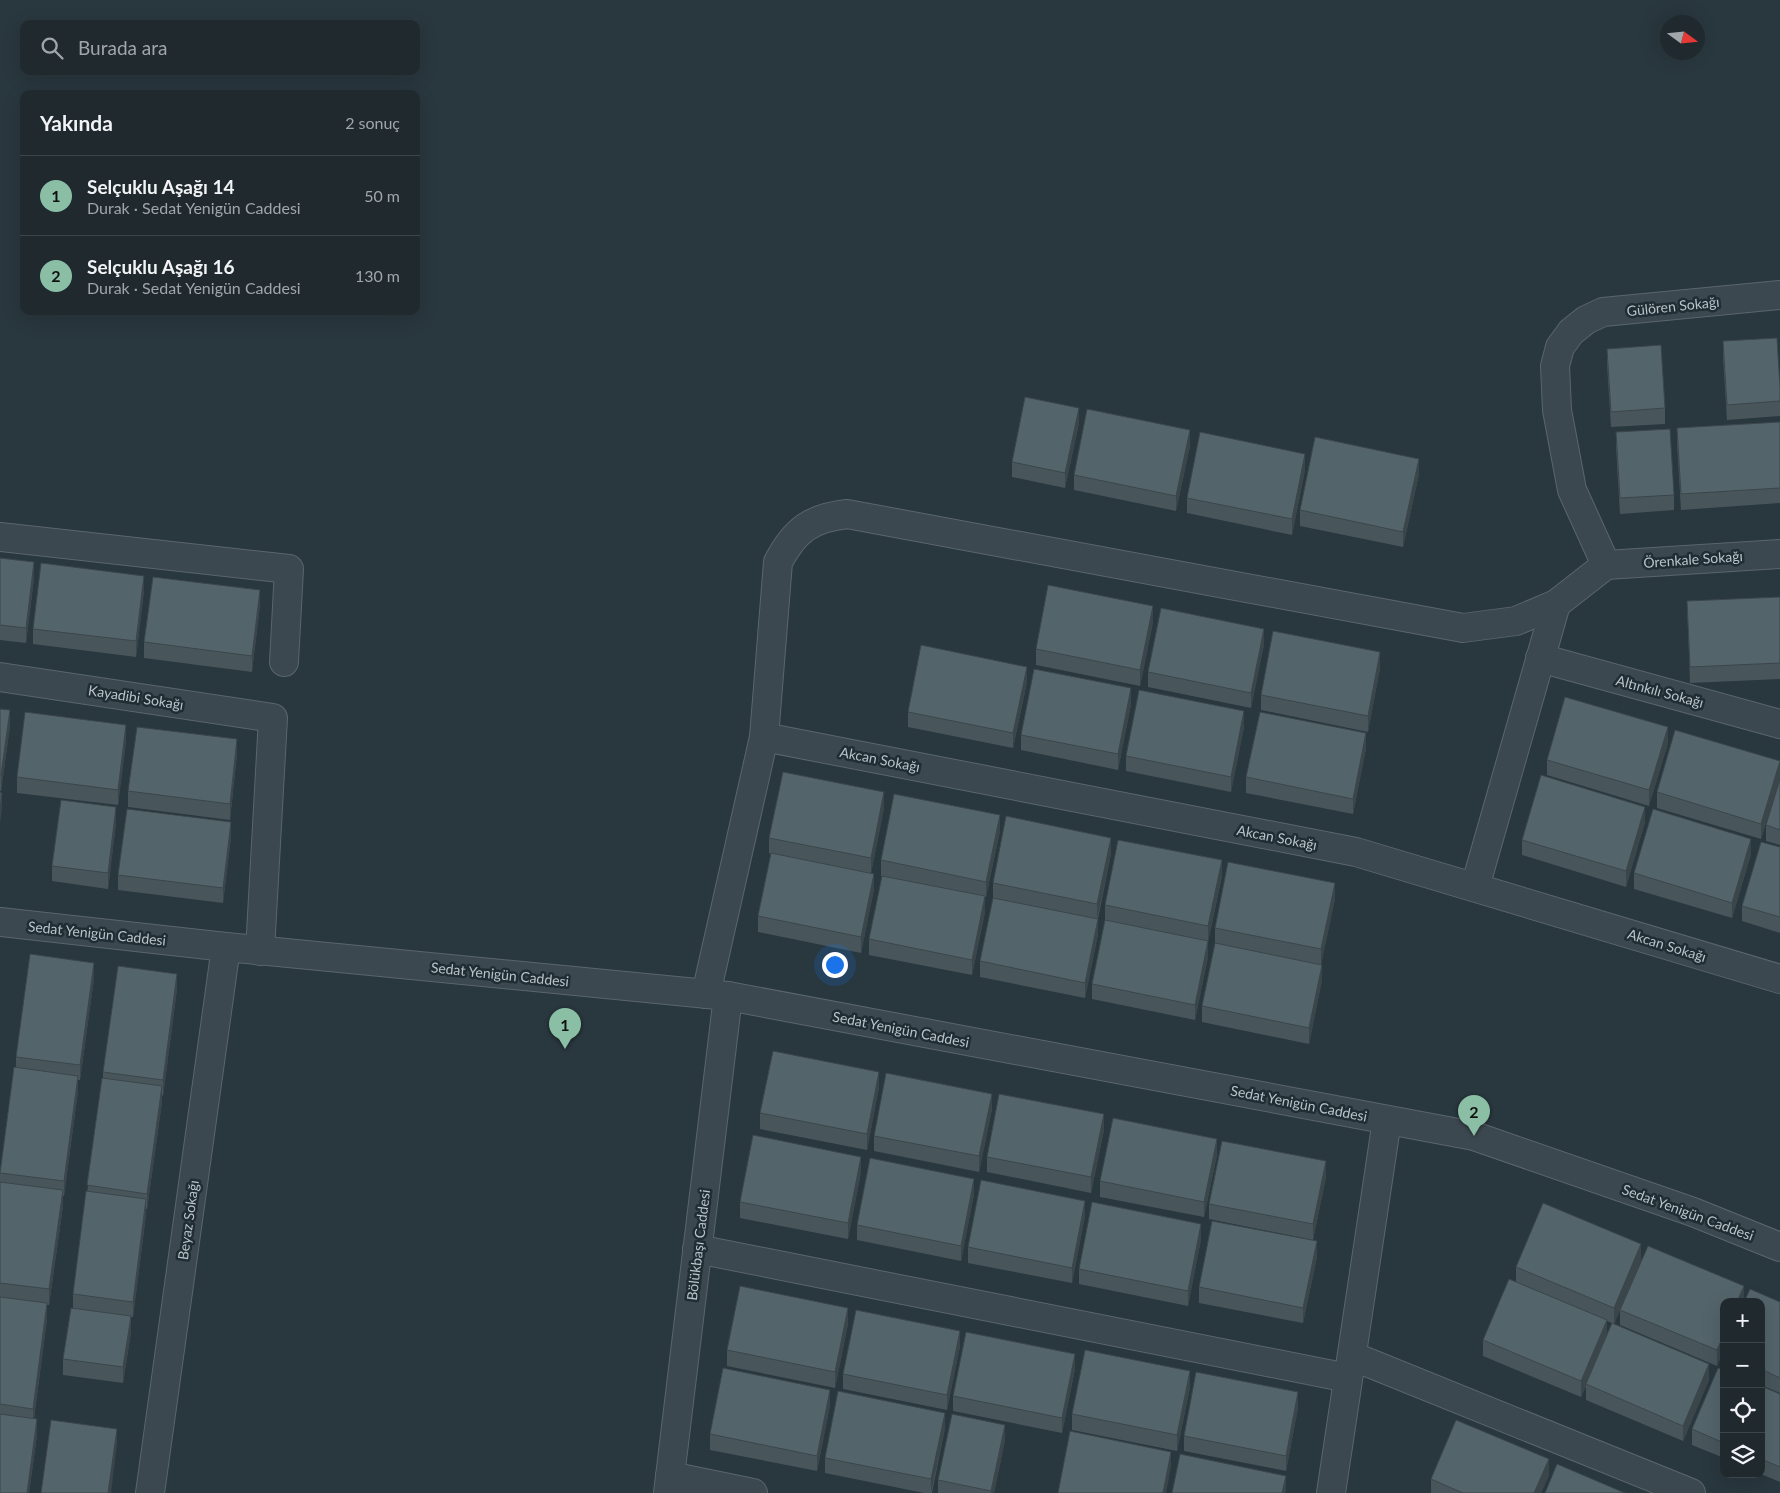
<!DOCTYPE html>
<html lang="tr">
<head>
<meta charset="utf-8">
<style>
	body { margin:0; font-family:Lato,sans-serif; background:#2c353a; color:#f1f3f6 }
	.controls { position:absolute; right:15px; bottom:15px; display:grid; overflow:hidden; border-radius:10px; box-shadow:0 5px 20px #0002 }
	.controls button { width:45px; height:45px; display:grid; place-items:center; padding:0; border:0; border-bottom:1px solid #3c454a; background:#1f292e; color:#f1f3f6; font:25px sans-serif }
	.compass { position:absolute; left:1660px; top:15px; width:45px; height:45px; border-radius:50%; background:#1f292e; box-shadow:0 5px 20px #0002; rotate:105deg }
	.you { position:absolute; left:834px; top:964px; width:18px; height:18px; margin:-12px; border:4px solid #fff; border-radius:50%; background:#1a73e8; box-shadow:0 0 0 8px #1a73e833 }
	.badge { display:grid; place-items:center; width:32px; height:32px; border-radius:50%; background:#8abfa5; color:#111; font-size:16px; font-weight:700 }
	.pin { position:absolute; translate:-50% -41px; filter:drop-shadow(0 1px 2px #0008) }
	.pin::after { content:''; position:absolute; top:26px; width:18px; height:15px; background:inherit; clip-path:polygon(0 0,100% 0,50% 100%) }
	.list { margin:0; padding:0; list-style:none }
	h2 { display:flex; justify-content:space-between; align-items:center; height:65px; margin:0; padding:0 20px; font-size:21px }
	h2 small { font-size:16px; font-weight:400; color:#a1a6aa }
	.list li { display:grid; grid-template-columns:32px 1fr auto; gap:15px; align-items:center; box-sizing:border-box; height:80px; padding:0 20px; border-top:1px solid #3c454a }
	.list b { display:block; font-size:19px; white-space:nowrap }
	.list p { margin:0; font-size:16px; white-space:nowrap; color:#a1a6aa }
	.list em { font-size:16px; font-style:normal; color:#a1a6aa }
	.icon { flex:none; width:28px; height:28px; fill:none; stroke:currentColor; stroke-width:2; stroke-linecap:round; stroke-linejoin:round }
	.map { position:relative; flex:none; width:1780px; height:1493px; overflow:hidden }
	.search { position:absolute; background:#1f292e; box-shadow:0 5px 20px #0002; left:20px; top:20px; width:400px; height:55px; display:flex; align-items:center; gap:12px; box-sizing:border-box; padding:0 18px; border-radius:10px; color:#a1a6aa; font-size:19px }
	.panel { position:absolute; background:#1f292e; box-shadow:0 5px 20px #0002; left:20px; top:90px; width:400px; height:225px; border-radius:10px }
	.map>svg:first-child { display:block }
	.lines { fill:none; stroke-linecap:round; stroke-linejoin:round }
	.minor-casing { stroke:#5a666c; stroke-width:30 }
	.tertiary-casing { stroke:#5a666c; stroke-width:30 }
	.minor { stroke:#3c484f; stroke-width:28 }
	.tertiary { stroke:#3c484f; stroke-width:28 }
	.wall { fill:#48565c; fill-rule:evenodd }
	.shaded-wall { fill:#3b464b }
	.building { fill:#54646b; stroke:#3b464b }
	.labels { text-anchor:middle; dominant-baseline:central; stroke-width:5; stroke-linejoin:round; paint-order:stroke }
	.street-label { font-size:14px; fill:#b9c3c9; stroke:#212d34 }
</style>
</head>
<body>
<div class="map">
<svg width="1780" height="1493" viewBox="0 0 1780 1493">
	<rect width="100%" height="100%" fill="#29373e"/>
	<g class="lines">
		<g class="minor-casing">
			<g id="minor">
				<path d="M0,537L289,569L284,662"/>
				<path d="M1606,565L1572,490L1557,410L1555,366L1560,347L1571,332L1586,320L1603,312L1780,295"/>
				<path d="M1606,565L1780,554"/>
				<path d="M1540,658L1780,724"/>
				<path d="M0,677L273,718L260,951"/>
				<path d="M764,737L1356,852L1780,979"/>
				<path d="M1475,887L1556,604"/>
				<path d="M706,994L764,737L778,562C795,530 811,518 847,514L1463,628L1516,621L1556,604L1606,565"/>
				<path d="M697,1249L1348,1378"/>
				<path d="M1352,1356L1691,1493"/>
				<path d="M670,1476L753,1493"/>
				<path d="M150,1493L226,947"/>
				<path d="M668,1493L728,996"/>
				<path d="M1331,1493L1387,1120"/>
			</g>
		</g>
		<g class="tertiary-casing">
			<path id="tertiary" d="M0,922L226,947L728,996L1474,1136L1693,1212L1780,1247"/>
		</g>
		<use href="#minor" class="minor"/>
		<use href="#tertiary" class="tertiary"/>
	</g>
	<g class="wall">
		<path d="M1723,341L1780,387V416L1727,420L1723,357Z"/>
		<path d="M1607,349L1665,408V424L1611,427L1607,364Z"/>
		<path d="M1780,422V503L1681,510L1677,444V428Z"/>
		<path d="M1079,423L1065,488L1012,477V462Z"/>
		<path d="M1616,432L1674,495V510L1620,514L1616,448Z"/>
		<path d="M1190,446L1176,511L1074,490V475Z"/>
		<path d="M1305,470L1292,535L1187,513V498Z"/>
		<path d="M1419,474L1403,547L1300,526V510Z"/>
		<path d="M0,558L34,578L26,643L0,640Z"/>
		<path d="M144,591L136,657L33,644V629Z"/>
		<path d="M1780,597V679L1690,683L1687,601Z"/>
		<path d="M260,605L252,672L144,658V642Z"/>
		<path d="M1153,622L1140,686L1036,665V649Z"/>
		<path d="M1264,644L1251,708L1148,687V672Z"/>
		<path d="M1380,668L1368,732L1261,710V695Z"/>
		<path d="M1027,682L1013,748L908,727V712Z"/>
		<path d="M1131,704L1118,770L1021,750V735Z"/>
		<path d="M0,709L10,726L1,791H0Z"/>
		<path d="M1244,727L1231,792L1126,771V756Z"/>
		<path d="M126,741L118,805L17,793V777Z"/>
		<path d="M1668,743L1649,806L1547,775V760Z"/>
		<path d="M1366,748L1353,814L1246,793V777Z"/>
		<path d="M237,754L230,820L128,807V791Z"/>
		<path d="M1780,777L1761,839L1657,808V792Z"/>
		<path d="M1780,779V845L1766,841V825Z"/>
		<path d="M884,808L871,873L874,889L861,953L758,932V916L771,854L769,853V838Z"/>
		<path d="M1645,822L1626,887L1522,855V840Z"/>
		<path d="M116,823L108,889L52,881V866Z"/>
		<path d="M1000,831L986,897H985V912L972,975L869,955V939L882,876H881V860Z"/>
		<path d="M231,837L223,903L118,890V875Z"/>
		<path d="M1780,847V933L1742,921V906Z"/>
		<path d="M1111,854L1098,919V934L1085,998L980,977V961L993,898V883Z"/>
		<path d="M1751,854L1732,918L1634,889V873Z"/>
		<path d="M1222,876L1208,942V957L1195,1020L1092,999V984L1105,921V905Z"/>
		<path d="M1335,899L1321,964L1322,980L1309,1044L1202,1022V1006L1215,943V928Z"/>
		<path d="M94,978L80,1080H78V1091L64,1196H63V1206L49,1305H47V1319L34,1419L37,1435L29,1493H0V1172L16,1067V1057Z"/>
		<path d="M177,989L163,1096L162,1095V1102L147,1209H146V1215L133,1317H131V1332L123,1383L63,1375V1359L73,1309V1294L103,1078V1072Z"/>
		<path d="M879,1087L867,1150L760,1129V1113Z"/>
		<path d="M992,1109L979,1172L874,1151V1136Z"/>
		<path d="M1104,1130L1091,1193L987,1172V1157Z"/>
		<path d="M1217,1155L1204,1217L1100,1197V1181Z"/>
		<path d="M861,1172L848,1239L740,1218V1202Z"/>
		<path d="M1326,1177L1313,1240L1209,1219V1204Z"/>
		<path d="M974,1194L961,1261L857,1240V1225Z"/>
		<path d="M1085,1216L1072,1283L968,1263V1247Z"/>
		<path d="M1201,1239L1188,1306L1079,1284V1269Z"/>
		<path d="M1648,1246L1744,1286V1302H1724V1369L1722,1368V1353L1717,1366L1620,1325V1310Z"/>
		<path d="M1317,1257L1303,1323L1199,1303V1287Z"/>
		<path d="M1641,1260L1614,1324L1709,1380L1683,1441L1586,1400V1386L1581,1397L1483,1356V1340L1516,1282V1267ZM1607,1321L1612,1323L1607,1334Z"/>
		<path d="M1761,1302H1780V1393L1761,1385Z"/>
		<path d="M848,1324L835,1388L727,1366V1350Z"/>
		<path d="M960,1346L947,1410L843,1389V1374Z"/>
		<path d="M1075,1369L1062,1433L953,1411V1396Z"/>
		<path d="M1724,1370V1458L1692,1445V1429Z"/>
		<path d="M1761,1386L1780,1394V1482L1761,1474Z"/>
		<path d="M1190,1387L1177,1451L1072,1430V1414Z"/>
		<path d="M830,1405L817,1471L710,1450V1434Z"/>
		<path d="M1298,1408L1286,1471L1184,1451V1436Z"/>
		<path d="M945,1428L932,1493H924L825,1473V1458Z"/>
		<path d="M1005,1440L994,1493H938V1480Z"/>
		<path d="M1549,1475L1541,1493H1431V1479Z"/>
	</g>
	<g class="shaded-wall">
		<path d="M1079,408V423L1065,488V473Z"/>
		<path d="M1190,430V446L1176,511V496Z"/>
		<path d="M1305,454V470L1292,535V519Z"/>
		<path d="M1419,459V474L1403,547V532Z"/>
		<path d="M34,562V578L26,643V628Z"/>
		<path d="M144,576V591L136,657V641Z"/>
		<path d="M260,590V605L252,672V656Z"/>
		<path d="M1153,606V622L1140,686V670Z"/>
		<path d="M1264,629V644L1251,708V693Z"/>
		<path d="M1380,652V668L1368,732V716Z"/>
		<path d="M1027,667V682L1013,748V733Z"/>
		<path d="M1131,688V704L1118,770V754Z"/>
		<path d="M10,710V726L1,791V775Z"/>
		<path d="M1244,711V727L1231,792V777Z"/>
		<path d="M126,725V741L118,805V790Z"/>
		<path d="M1668,727V743L1649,806V790Z"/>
		<path d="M1366,733V748L1353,814V799Z"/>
		<path d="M237,739V754L230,820V804Z"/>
		<path d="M1780,761V777L1761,839V824Z"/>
		<path d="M884,792V808L871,874V858Z"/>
		<path d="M2,793V808L0,824V809Z"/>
		<path d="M116,807V823L108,889V873Z"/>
		<path d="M1645,807V822L1626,887V871Z"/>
		<path d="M1000,815V831L986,897V882Z"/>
		<path d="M231,822V837L223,903V888Z"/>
		<path d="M1111,838V854L1097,919V904Z"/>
		<path d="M1751,839V854L1732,918V903Z"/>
		<path d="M1222,860V876L1208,942V926Z"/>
		<path d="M874,874V889L861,953V937Z"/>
		<path d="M1335,883V899L1321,965V949Z"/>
		<path d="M985,896V912L972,975V960Z"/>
		<path d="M1098,919V934L1085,998V983Z"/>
		<path d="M1208,941V957L1195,1020V1005Z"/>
		<path d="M94,963V978L80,1080V1065Z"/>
		<path d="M1322,965V980L1309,1044V1028Z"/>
		<path d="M177,974V989L163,1096V1080Z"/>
		<path d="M879,1072V1087L867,1150V1134Z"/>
		<path d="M78,1076V1091L64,1196V1181Z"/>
		<path d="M162,1086V1102L147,1209V1194Z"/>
		<path d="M992,1094V1109L979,1172V1156Z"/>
		<path d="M1104,1114V1130L1091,1193V1177Z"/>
		<path d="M1217,1139V1155L1204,1217V1202Z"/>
		<path d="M861,1157V1172L848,1239V1223Z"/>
		<path d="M1326,1161V1177L1313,1240V1224Z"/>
		<path d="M974,1179V1194L961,1261V1246Z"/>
		<path d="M63,1190V1206L49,1305V1289Z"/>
		<path d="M146,1199V1215L133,1317V1302Z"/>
		<path d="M1085,1201V1216L1072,1283V1268Z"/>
		<path d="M1201,1224V1239L1188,1306V1291Z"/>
		<path d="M1317,1241V1257L1303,1323V1308Z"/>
		<path d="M1641,1244V1260L1614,1324V1308Z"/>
		<path d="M1744,1286V1302H1737Z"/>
		<path d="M47,1303V1319L33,1424V1409Z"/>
		<path d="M848,1308V1324L835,1388V1372Z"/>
		<path d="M131,1316V1332L123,1383V1367Z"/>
		<path d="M1607,1320V1336L1586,1384V1386L1581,1397V1381Z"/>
		<path d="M960,1331V1346L947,1410V1395Z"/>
		<path d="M1724,1334V1350L1717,1366V1350Z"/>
		<path d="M1075,1354V1369L1062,1433V1418Z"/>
		<path d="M1709,1364V1380L1683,1441V1426Z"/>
		<path d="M1190,1371V1387L1177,1451V1435Z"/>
		<path d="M830,1390V1405L817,1471V1456Z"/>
		<path d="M1298,1392V1408L1286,1471V1456Z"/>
		<path d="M945,1413V1428L931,1493V1479Z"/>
		<path d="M37,1419V1435L29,1493H27Z"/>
		<path d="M1005,1425V1440L994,1493H991Z"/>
		<path d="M117,1429V1444L111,1493H108Z"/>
		<path d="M1171,1452V1467L1166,1493H1163Z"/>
		<path d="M1549,1459V1475L1541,1493H1534Z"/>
		<path d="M1286,1476V1491L1285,1493H1282Z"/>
	</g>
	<g class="building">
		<path d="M1777,338L1780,387V401L1727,405L1723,341Z"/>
		<path d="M1661,345L1665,408L1611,412L1607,349Z"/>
		<path d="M1025,397L1079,408L1065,473L1012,462Z"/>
		<path d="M1087,409L1190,430L1176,496L1074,475Z"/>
		<path d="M1780,422V488L1681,494L1677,428Z"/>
		<path d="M1670,429L1674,495L1620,498L1616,432Z"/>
		<path d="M1200,432L1305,454L1292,519L1187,498Z"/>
		<path d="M1315,437L1419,459L1403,532L1300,510Z"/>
		<path d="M0,558L34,562L26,628L0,625Z"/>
		<path d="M41,563L144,576L136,641L33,629Z"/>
		<path d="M153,577L260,590L252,656L144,642Z"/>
		<path d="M1048,585L1153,606L1140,670L1036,649Z"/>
		<path d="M1780,597V663L1690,667L1687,601Z"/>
		<path d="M1161,608L1264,629L1251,693L1148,672Z"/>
		<path d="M1273,631L1380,652L1368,716L1261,695Z"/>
		<path d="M921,645L1027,667L1013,733L908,712Z"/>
		<path d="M1034,669L1131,688L1118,754L1021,735Z"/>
		<path d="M1139,690L1244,711L1231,777L1126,756Z"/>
		<path d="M1565,697L1668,727L1649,790L1547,760Z"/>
		<path d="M0,709L10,710L1,775H0Z"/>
		<path d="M25,712L126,725L118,790L17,777Z"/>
		<path d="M1260,712L1366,733L1353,799L1246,777Z"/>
		<path d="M137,727L237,739L230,804L128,791Z"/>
		<path d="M1675,730L1780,761L1761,824L1657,792Z"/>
		<path d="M783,772L884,792L871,858L769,838Z"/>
		<path d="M1541,775L1645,807L1626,871L1522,840Z"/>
		<path d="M1780,779V830L1766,825Z"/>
		<path d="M0,792L2,793L0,809Z"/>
		<path d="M894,794L1000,815L986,882L881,860Z"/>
		<path d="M61,800L116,807L108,873L52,866Z"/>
		<path d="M127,809L231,822L223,888L118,875Z"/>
		<path d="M1653,809L1751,839L1732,903L1634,873Z"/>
		<path d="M1006,816L1111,838L1097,904L993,883Z"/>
		<path d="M1118,840L1222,860L1208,926L1105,905Z"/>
		<path d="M1761,842L1780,847V917L1742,906Z"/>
		<path d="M771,853L874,874L861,937L758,916Z"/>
		<path d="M1228,862L1335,883L1321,949L1215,928Z"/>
		<path d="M882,876L985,896L972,960L869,939Z"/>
		<path d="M993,898L1098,919L1085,983L980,961Z"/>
		<path d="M1105,920L1208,941L1195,1005L1092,984Z"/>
		<path d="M1215,943L1322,965L1309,1028L1202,1006Z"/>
		<path d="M30,954L94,963L80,1065L16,1057Z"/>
		<path d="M118,966L177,974L163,1080L103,1072Z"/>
		<path d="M773,1051L879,1072L867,1134L760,1113Z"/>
		<path d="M14,1067L78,1076L64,1181L0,1173Z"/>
		<path d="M886,1073L992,1094L979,1156L874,1136Z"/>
		<path d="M102,1078L162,1086L147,1194L87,1185Z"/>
		<path d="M999,1094L1104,1114L1091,1177L987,1157Z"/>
		<path d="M1113,1118L1217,1139L1204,1202L1100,1181Z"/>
		<path d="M753,1135L861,1157L848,1223L740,1202Z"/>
		<path d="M1222,1141L1326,1161L1313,1224L1209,1204Z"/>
		<path d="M870,1158L974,1179L961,1246L857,1225Z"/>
		<path d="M981,1180L1085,1201L1072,1268L968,1247Z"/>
		<path d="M0,1182L63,1190L49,1289L0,1283Z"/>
		<path d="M86,1191L146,1199L133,1302L73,1294Z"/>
		<path d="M1092,1202L1201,1224L1188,1291L1079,1269Z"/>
		<path d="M1543,1203L1641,1244L1614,1308L1516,1267Z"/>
		<path d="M1212,1221L1317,1241L1303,1308L1199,1287Z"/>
		<path d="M1648,1246L1744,1286L1737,1302H1724V1334L1717,1350L1620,1310Z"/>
		<path d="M1509,1279L1607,1320L1581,1381L1483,1340Z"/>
		<path d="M740,1286L848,1308L835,1372L727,1350Z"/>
		<path d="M1750,1289L1780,1302V1378L1761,1369V1302H1744Z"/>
		<path d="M0,1297L47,1303L33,1409L0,1404Z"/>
		<path d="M71,1308L131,1316L123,1367L63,1359Z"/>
		<path d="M856,1310L960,1331L947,1395L843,1374Z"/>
		<path d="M1612,1323L1709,1364L1683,1426L1586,1384Z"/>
		<path d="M966,1332L1075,1354L1062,1418L953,1396Z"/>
		<path d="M1085,1350L1190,1371L1177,1435L1072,1414Z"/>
		<path d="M723,1368L830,1390L817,1456L710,1434Z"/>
		<path d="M1718,1368L1724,1370V1443L1692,1429Z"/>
		<path d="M1196,1372L1298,1392L1286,1456L1184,1436Z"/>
		<path d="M1761,1386L1780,1394V1467L1761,1459Z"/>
		<path d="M838,1391L945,1413L931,1479L825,1458Z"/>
		<path d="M0,1414L37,1419L27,1493H0Z"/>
		<path d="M952,1414L1005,1425L991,1491L938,1480Z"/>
		<path d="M51,1420L117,1429L108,1493H41Z"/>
		<path d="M1456,1420L1549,1459L1534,1493H1463L1431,1479Z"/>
		<path d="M1070,1431L1171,1452L1163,1493H1058Z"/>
		<path d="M1180,1454L1286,1476L1282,1493H1172Z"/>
		<path d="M1557,1464L1625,1493H1545Z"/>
	</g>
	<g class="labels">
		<g class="street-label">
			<text transform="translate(1673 306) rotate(-6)">Gülören Sokağı</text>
			<text transform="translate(1693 559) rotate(-4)">Örenkale Sokağı</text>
			<text transform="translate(1660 691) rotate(15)">Altınkılı Sokağı</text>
			<text transform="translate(136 697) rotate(9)">Kayadibi Sokağı</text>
			<text transform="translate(880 759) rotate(11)">Akcan Sokağı</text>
			<text transform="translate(1277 837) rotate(11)">Akcan Sokağı</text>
			<text transform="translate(97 933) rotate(6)">Sedat Yenigün Caddesi</text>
			<text transform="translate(1667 945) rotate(17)">Akcan Sokağı</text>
			<text transform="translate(500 974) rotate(6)">Sedat Yenigün Caddesi</text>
			<text transform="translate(901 1029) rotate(11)">Sedat Yenigün Caddesi</text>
			<text transform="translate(1299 1103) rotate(11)">Sedat Yenigün Caddesi</text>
			<text transform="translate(1688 1212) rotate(20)">Sedat Yenigün Caddesi</text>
			<text transform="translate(188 1220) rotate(-82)">Beyaz Sokağı</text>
			<text transform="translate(698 1245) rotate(-83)">Bölükbaşı Caddesi</text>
		</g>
	</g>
</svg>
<div class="controls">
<button>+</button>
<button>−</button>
<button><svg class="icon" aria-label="locate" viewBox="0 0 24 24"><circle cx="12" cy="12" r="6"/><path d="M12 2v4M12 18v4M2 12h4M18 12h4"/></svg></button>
<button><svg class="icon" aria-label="layers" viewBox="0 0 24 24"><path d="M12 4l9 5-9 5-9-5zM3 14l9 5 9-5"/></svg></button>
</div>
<svg class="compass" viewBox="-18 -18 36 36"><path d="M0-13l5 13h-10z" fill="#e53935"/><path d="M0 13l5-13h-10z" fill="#a1a6aa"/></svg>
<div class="you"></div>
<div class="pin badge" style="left:565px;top:1049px">1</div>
<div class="pin badge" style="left:1474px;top:1136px">2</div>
<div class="search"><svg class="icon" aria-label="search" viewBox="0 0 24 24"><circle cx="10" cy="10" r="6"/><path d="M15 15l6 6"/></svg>Burada ara</div>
<section class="panel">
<h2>Yakında<small>2 sonuç</small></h2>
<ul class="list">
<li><span class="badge">1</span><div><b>Selçuklu Aşağı 14</b><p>Durak · Sedat Yenigün Caddesi</p></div><em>50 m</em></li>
<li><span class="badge">2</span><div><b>Selçuklu Aşağı 16</b><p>Durak · Sedat Yenigün Caddesi</p></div><em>130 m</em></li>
</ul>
</section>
</div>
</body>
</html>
